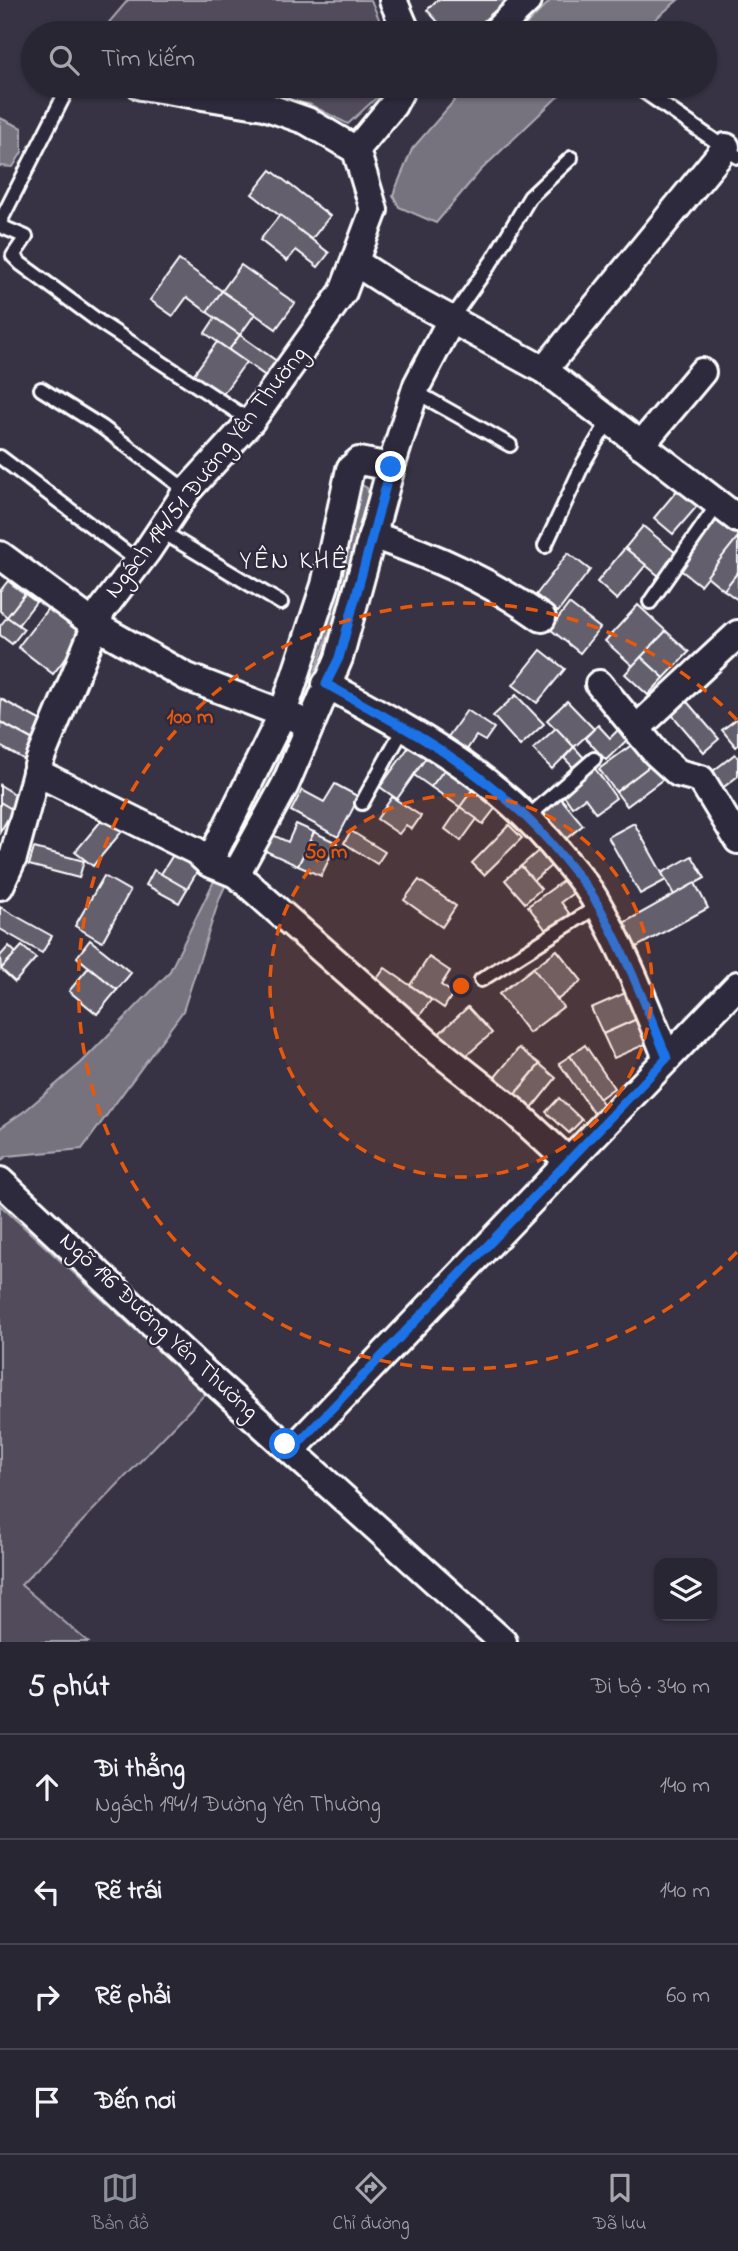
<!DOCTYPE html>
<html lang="vi">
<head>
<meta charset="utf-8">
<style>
	body { margin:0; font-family:"Indie Flower",sans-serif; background:#312e3c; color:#f1f3f6 }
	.controls { position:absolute; right:21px; bottom:21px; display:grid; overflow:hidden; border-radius:14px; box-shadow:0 2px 5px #0004 }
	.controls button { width:63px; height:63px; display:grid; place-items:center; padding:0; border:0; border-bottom:2px solid #45434f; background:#292634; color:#f1f3f6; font:35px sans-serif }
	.stop { position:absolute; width:21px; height:21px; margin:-16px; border:5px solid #1a73e8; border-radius:50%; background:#fff }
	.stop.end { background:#1a73e8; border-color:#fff; box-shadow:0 2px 7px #0008 }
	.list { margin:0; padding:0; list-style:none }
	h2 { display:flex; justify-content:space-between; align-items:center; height:91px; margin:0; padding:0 28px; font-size:30px }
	h2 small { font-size:23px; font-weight:400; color:#a5a5ac }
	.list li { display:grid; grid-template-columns:46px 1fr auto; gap:21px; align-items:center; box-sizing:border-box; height:105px; padding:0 28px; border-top:2px solid #45434f }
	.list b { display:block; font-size:26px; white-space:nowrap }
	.list p { margin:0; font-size:23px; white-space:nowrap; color:#a5a5ac }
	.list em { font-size:23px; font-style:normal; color:#a5a5ac }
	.icon { flex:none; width:38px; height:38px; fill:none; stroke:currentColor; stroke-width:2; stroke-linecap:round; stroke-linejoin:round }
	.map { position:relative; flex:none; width:738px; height:1642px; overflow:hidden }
	.search { position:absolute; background:#292634; box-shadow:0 2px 5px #0004; left:21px; right:21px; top:21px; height:77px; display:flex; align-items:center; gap:18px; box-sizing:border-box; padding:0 24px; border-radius:38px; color:#a5a5ac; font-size:26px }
	.sheet { height:511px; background:#292634 }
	nav { display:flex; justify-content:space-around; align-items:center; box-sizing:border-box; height:98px; border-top:2px solid #45434f; background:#292634; font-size:19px; color:#a5a5ac }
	nav a { display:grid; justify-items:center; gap:4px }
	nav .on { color:#8c9099 }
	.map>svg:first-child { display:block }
	.green { fill:#514c5c; stroke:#a8a6ae; stroke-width:2 }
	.water { fill:#76737f; stroke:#adabb2; stroke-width:2 }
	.building { fill:#635f6d; stroke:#fff; stroke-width:2 }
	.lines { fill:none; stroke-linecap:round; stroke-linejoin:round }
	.service-casing { stroke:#fff; stroke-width:18 }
	.minor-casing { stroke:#fff; stroke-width:32 }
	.service { stroke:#2f2a3d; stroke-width:12 }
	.minor { stroke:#2f2a3d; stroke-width:26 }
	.route { stroke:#1a73e8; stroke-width:9 }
	.ring { fill:none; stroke:#e8590c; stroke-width:3.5; stroke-dasharray:12 9 }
	.labels { text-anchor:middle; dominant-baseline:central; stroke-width:5; stroke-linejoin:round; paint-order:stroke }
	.street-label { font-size:24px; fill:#fff; stroke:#2f2a3d }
	.neighbourhood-label { font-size:26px; letter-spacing:2px; fill:#fff; stroke:#2f2a3d }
	.centre { fill:#e8590c; stroke:#2f2a3d; stroke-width:3.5 }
	.ring-label { font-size:21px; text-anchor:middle; font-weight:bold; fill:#e8590c; stroke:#2f2a3d; stroke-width:5; stroke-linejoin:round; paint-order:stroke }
</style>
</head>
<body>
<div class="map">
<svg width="738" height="1642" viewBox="0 0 738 1642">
	<rect width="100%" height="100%" fill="#373345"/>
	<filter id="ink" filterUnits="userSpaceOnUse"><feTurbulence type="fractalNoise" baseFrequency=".0143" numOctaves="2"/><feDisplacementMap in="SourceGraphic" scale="14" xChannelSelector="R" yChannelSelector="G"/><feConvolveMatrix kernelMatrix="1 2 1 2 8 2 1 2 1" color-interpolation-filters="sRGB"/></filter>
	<g filter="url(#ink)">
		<g class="green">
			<path d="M128,0H371L385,33H100Z"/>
			<path d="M215,86H389L348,124L309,104Z"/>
			<path d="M0,1205L205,1394L21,1585L88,1642H0Z"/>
		</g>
		<g class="water">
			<path d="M551,0H678L639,33H518Z"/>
			<path d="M467,86H569L480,171L436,223L399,207L393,195L412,149Z"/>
			<path d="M0,118L22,128V152L13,167L0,166Z"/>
			<path d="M359,483L367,488L369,495L332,625L285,756L220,897L183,1011L82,1149L7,1156L0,1161V1128L26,1110L81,1063L169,973L215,879Z"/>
		</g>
		<g class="building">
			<path d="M437,0H507L470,33H448L427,10Z"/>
			<path d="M271,170L330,216L311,240L252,194Z"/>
			<path d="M280,215L329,253L318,267L296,250L287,261L260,240Z"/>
			<path d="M179,260L222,291L207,312L187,297L173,316L150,300Z"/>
			<path d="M241,265L295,303L276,329L222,291Z"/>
			<path d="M222,291L255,314L240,335L207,312Z"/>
			<path d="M215,318L240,335L229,350L205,333Z"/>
			<path d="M240,335L278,362L267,377L229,350Z"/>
			<path d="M217,342L246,362L220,398L191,378Z"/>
			<path d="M679,488L699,504L673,534L654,518Z"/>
			<path d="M720,515L738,529V537L700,585L678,568Z"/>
			<path d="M643,526L677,554L659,576L625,548Z"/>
			<path d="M738,537V572L724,590L707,576Z"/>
			<path d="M625,548L646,565L617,600L597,582Z"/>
			<path d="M568,553L590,570L558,612L536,595Z"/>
			<path d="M738,572V600L724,590Z"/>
			<path d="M8,581L25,594L7,617L0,611V591Z"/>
			<path d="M25,594L36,602L18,625L7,617Z"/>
			<path d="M569,604L600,628L580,653L550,629Z"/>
			<path d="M638,605L666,631L633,666L605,641Z"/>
			<path d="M49,607L84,634L53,674L18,647Z"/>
			<path d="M7,617L24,629L12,644L0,635V626Z"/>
			<path d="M666,631L689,652L664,678L641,657Z"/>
			<path d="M541,650L565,669L537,703L513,685Z"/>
			<path d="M641,657L664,678L648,695L625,674Z"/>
			<path d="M516,695L544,724L520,746L493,716Z"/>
			<path d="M683,697L719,739L704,752L667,709Z"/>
			<path d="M1,699L45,723L35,741L0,722Z"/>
			<path d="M567,701L594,729L574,747L547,720Z"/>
			<path d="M467,710L494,728L485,741L476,736L462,757L443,744Z"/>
			<path d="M738,718V745L736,747L722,730Z"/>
			<path d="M0,722L35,741L25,760L0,746Z"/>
			<path d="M598,725L610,738L619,729L628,739L606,760L585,738Z"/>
			<path d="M556,728L574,747L552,769L533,749Z"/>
			<path d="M413,741L430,752L397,799L380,787Z"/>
			<path d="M633,744L650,766L616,792L599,769Z"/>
			<path d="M574,747L587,761L577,771L564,758Z"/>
			<path d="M430,752L448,765L431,787L414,775Z"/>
			<path d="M735,754L738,758V776L716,793L704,778Z"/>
			<path d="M655,762L666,777L627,806L616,792Z"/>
			<path d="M448,765L476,785L460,807L431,787Z"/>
			<path d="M594,767L616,798L596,813L585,798L572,807L561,791Z"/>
			<path d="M335,784L359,797L338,837L291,811L302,790L324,802Z"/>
			<path d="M0,785L21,798L13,810L0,802Z"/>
			<path d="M476,785L500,802L483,824L460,807Z"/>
			<path d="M559,796L583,825L566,839L557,828L548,836L533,818Z"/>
			<path d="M392,797L421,816L412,829L406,825L399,834L377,819Z"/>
			<path d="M0,802L13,810L0,832Z"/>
			<path d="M460,807L477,819L461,841L445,829Z"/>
			<path d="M106,815L124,829L93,866L75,852Z"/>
			<path d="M634,823L666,880L640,894L608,837Z"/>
			<path d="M296,824L314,832L298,866L257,847L264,831L288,842Z"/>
			<path d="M509,825L522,838L484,875L472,863Z"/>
			<path d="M351,831L385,852L377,864L344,843Z"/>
			<path d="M314,832L337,843L321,876L298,866Z"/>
			<path d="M545,845L558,860L533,881L521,866Z"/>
			<path d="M34,848L84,861L79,878L29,865Z"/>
			<path d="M176,850L201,865L187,889L161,874Z"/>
			<path d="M692,856L705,878L674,895L662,873Z"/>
			<path d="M521,866L541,889L525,903L505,880Z"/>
			<path d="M154,870L187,889L179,903L146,885Z"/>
			<path d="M104,876L130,891L102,942L75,926Z"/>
			<path d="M570,876L579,889L561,902L571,916L548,933L528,906Z"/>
			<path d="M419,880L456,906L442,927L404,900Z"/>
			<path d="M695,883L708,908L633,949L620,925Z"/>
			<path d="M0,907L52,936L42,953L0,929Z"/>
			<path d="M90,940L131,973L117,990L77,957Z"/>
			<path d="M9,946L16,953L1,969L0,956Z"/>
			<path d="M22,946L36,958L15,982L1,969Z"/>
			<path d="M557,950L582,981L557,1000L533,968Z"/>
			<path d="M429,957L450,971L441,985L453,993L444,1008L410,985Z"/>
			<path d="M89,967L117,990L97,1014L69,991Z"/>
			<path d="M385,968L431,1000L418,1018L371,987Z"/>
			<path d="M533,968L563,1007L529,1033L499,994Z"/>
			<path d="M632,990L644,1016L603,1034L591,1008Z"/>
			<path d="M468,1007L492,1033L457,1064L434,1038Z"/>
			<path d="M644,1016L655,1040L614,1058L603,1034Z"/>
			<path d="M585,1045L614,1088L599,1099L570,1056Z"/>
			<path d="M519,1048L540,1064L506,1105L486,1088Z"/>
			<path d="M570,1056L606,1108L595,1115L559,1063Z"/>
			<path d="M540,1064L556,1078L523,1119L506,1105Z"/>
			<path d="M559,1098L582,1120L569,1133L546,1112Z"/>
		</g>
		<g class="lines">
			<g class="service-casing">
				<g id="service">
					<path d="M636,86L738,157"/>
					<path d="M0,222L69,86"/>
					<path d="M0,226L26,237L13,256L21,264L101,323L251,421"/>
					<path d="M452,318L492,261L530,197L571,158"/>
					<path d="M41,389L102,427L187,491"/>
					<path d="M416,392L510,445"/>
					<path d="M0,457L139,562"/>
					<path d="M161,531L281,603"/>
					<path d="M545,546L584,462L609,420"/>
					<path d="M650,602L718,504"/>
					<path d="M362,803L404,727"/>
					<path d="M528,817L594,759"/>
					<path d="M481,980L598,906"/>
				</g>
			</g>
			<g class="minor-casing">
				<g id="minor">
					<path d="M393,0L407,33"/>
					<path d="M494,33L528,0"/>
					<path d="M356,150L393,105L403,86"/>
					<path d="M355,262L406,295L544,370L738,519"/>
					<path d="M544,370L726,147"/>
					<path d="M641,445L702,372"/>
					<path d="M372,535C436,557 486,579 542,618"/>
					<path d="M0,555L95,625L187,677L297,719"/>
					<path d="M326,684C418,735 498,775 565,860C575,872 586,884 594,898C624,949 645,1004 667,1058"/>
					<path d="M599,684L656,753L678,773L701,779L738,840"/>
					<path d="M636,729L738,634"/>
					<path d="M36,772L196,851L209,863L236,874L429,1044L515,1112L568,1161"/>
					<path d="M209,863L283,713L325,585L350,469L359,461L391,467"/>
					<path d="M236,874L285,785L339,658L391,467L417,385L452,318"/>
					<path d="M0,886L13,858L39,762L102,610L147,551L187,491L251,421L343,292L374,210L356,150L307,121L264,106L141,86"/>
					<path d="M0,1181L196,1365L503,1642"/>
					<path d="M292,1450L738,985"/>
				</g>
			</g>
			<use href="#service" class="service"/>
			<use href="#minor" class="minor"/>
		</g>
	</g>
	<g class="lines" filter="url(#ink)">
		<path class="route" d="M285,1444L292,1450L667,1058C645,1004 624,949 594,898C586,884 574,872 565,860C498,776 418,735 326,684L339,658L391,467"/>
	</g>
	<circle cx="461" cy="986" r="191" fill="#e8590c" fill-opacity=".12"/>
	<g class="ring">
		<circle cx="461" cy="986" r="191"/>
		<path d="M737 1252A383 383 0 1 1 737 720"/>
	</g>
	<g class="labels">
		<g class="street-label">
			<text transform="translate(207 473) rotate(-52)">Ngách 194/51 Đường Yên Thường</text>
			<text transform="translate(158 1327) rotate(43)">Ngõ 196 Đường Yên Thường</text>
		</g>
		<g class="neighbourhood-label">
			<text x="294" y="562">YÊN KHÊ</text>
		</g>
	</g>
	<circle cx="461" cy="986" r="10" class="centre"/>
	<g class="ring-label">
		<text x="190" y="723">100 m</text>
		<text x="326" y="858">50 m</text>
	</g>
</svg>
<div class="controls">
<button><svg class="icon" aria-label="layers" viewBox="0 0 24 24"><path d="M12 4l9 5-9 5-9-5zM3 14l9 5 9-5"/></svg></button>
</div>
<div class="stop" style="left:285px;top:1444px"></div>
<div class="stop end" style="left:391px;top:467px"></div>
<div class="search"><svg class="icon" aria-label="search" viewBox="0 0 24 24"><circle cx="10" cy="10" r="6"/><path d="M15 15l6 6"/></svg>Tìm kiếm</div>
</div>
<section class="sheet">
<h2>5 phút<small>Đi bộ · 340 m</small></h2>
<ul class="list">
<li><svg class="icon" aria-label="ahead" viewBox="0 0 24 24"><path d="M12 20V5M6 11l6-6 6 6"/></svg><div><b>Đi thẳng</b><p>Ngách 194/1 Đường Yên Thường</p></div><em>140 m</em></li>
<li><svg class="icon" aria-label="left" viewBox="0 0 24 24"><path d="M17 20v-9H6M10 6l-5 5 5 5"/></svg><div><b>Rẽ trái</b></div><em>140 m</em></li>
<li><svg class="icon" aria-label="right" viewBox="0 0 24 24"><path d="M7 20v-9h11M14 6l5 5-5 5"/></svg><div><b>Rẽ phải</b></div><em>60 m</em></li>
<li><svg class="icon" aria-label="arrive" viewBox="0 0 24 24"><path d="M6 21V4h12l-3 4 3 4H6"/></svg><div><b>Đến nơi</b></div></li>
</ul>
</section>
<nav>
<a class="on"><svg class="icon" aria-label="map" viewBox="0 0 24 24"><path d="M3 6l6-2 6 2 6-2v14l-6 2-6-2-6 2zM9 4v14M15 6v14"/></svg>Bản đồ</a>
<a><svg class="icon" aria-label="directions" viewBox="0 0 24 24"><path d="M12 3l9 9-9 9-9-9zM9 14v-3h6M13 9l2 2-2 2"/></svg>Chỉ đường</a>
<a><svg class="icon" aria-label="saved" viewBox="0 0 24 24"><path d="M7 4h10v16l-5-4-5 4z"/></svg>Đã lưu</a>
</nav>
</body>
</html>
